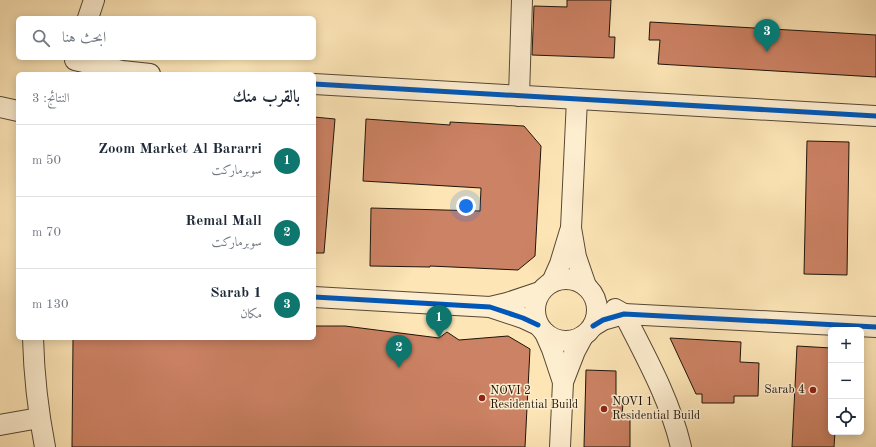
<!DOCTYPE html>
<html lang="ar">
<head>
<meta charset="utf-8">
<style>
	body { margin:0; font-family:"Old Standard TT",Amiri,serif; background:#f6f6f7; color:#1f2937; direction:rtl }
	.controls { position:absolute; right:12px; bottom:12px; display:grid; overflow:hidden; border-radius:6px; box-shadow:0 2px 10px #0003 }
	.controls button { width:36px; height:36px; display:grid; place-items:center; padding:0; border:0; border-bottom:1px solid #e0e1e3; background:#fff; color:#1f2937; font:20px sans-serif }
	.you { position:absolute; left:466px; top:206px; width:14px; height:14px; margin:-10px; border:3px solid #fff; border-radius:50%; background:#1a73e8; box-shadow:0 0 0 6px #1a73e833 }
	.badge { display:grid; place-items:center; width:26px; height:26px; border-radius:50%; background:#0f766e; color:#fff; font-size:13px; font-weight:700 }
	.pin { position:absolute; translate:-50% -33px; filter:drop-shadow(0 1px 2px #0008) }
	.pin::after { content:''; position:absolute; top:21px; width:14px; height:12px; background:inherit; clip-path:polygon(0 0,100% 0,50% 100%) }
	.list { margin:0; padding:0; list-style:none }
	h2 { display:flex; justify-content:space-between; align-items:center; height:52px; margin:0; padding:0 16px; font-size:17px }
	h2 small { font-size:13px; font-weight:400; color:#747a83 }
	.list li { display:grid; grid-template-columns:26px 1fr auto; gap:12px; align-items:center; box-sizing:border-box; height:72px; padding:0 16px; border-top:1px solid #e0e1e3 }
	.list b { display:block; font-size:15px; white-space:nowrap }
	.list p { margin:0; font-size:13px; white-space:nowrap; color:#747a83 }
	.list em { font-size:13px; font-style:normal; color:#747a83 }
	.icon { flex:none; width:22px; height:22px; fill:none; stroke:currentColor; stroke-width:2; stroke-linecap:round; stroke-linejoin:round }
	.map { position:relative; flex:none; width:876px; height:447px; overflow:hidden; direction:ltr }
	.search { position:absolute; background:#fff; box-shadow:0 2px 10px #0003; left:16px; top:16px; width:300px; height:44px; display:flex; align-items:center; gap:10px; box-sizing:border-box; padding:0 14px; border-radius:6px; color:#747a83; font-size:15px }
	.panel { position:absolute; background:#fff; box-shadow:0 2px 10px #0003; left:16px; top:72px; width:300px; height:268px; border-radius:6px; direction:rtl }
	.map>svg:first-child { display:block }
	.building { fill:#cc8264; stroke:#1e1409 }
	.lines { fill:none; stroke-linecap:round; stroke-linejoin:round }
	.minor-casing { stroke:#564834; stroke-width:22 }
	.minor { stroke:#feeed0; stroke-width:20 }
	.cycleway-casing { stroke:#feeed0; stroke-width:8 }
	.cycleway { stroke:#0057b8; stroke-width:5 }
	.poi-dot { fill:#8f2418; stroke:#feeed0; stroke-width:1.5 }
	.labels { text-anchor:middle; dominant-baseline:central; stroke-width:3; stroke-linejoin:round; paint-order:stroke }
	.poi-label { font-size:12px; fill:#1e1409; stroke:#feeed0; text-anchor:start }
</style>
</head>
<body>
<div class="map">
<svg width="876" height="447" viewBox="0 0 876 447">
	<rect width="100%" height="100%" fill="#fde5b6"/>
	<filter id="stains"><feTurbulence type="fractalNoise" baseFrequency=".005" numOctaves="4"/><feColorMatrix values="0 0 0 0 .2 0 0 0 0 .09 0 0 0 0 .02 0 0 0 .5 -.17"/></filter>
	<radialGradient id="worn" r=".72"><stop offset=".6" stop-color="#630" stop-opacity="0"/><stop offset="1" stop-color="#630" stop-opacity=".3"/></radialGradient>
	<g class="building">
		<path d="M567,0H611L609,37H615L614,58L532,55L534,6L567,7Z"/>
		<path d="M650,22L876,35V77L658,64L660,40H649Z"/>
		<path d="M314,117L335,119L324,253H314Z"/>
		<path d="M366,119L450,125V122L524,126L541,146L535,256L518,270L430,266V267L370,266L371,208L480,211L481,188L363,181Z"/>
		<path d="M807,141L849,142L847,275L804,274Z"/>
		<path d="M314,326H345L439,338L447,332L459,340L508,336L530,349L525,447H72L73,338H314Z"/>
		<path d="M670,338L741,342L740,362L759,363L758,396H734V403H702V394H696Z"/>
		<path d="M797,346L831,348V432H835L834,447H792Z"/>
		<path d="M586,370L616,371V402L623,403L622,416H630V447H584Z"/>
	</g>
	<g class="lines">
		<g class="minor-casing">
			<g id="minor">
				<path d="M88,18L94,0"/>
				<path d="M75,60L122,71L150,74"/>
				<path d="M314,84L876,116"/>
				<path d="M519,96L522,0"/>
				<path d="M577,99L571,228L576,257L586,286"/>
				<path d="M0,107L18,111"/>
				<circle cx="566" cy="310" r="31"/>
				<path d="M552,282L560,264L570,231"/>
				<path d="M314,297L490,307L523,318L538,325"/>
				<path d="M490,307L507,303L540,292"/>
				<path d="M615,309L624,314C646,357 670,400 681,447"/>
				<path d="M593,326L603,320L624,314L876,327"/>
				<path d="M545,333L552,349L563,382"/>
				<path d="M33,338C34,375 38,411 45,447"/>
				<path d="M0,425L39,418"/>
				<path d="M560,447L563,382L575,351L583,336"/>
			</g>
		</g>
		<use href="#minor" class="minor"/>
		<g class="cycleway-casing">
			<g id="cycleway">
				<path d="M314,84L876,116"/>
				<path d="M314,297L490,307L523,318L538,325"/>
				<path d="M593,326L603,320L624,314L876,327"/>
			</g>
		</g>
		<use href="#cycleway" class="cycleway"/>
	</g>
	<g class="poi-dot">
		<circle cx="813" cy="390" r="4"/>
		<circle cx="482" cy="398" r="4"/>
		<circle cx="604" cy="409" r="4"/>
	</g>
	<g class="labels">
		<g class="poi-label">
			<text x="805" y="390" text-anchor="end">Sarab 4</text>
			<text x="490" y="391">NOVI 2<tspan x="490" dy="14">Residential Build</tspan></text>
			<text x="612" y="402">NOVI 1<tspan x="612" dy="14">Residential Build</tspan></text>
		</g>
	</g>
	<rect width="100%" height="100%" filter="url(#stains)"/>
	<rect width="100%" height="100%" fill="url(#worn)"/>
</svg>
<div class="controls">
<button>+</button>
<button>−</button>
<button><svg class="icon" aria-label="locate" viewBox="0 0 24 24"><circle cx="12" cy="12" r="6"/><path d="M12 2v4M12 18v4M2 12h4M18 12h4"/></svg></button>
</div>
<div class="you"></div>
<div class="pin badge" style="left:439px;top:338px">1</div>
<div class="pin badge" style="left:399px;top:368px">2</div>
<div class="pin badge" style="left:767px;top:52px">3</div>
<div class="search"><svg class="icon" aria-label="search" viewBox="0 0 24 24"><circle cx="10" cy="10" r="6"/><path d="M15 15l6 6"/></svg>ابحث هنا</div>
<section class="panel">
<h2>بالقرب منك<small>النتائج: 3</small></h2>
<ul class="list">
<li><span class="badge">1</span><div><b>Zoom Market Al Bararri</b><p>سوبرماركت</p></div><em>50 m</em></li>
<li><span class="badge">2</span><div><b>Remal Mall</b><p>سوبرماركت</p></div><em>70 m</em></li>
<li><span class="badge">3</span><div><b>Sarab 1</b><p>مكان</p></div><em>130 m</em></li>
</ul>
</section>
</div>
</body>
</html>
